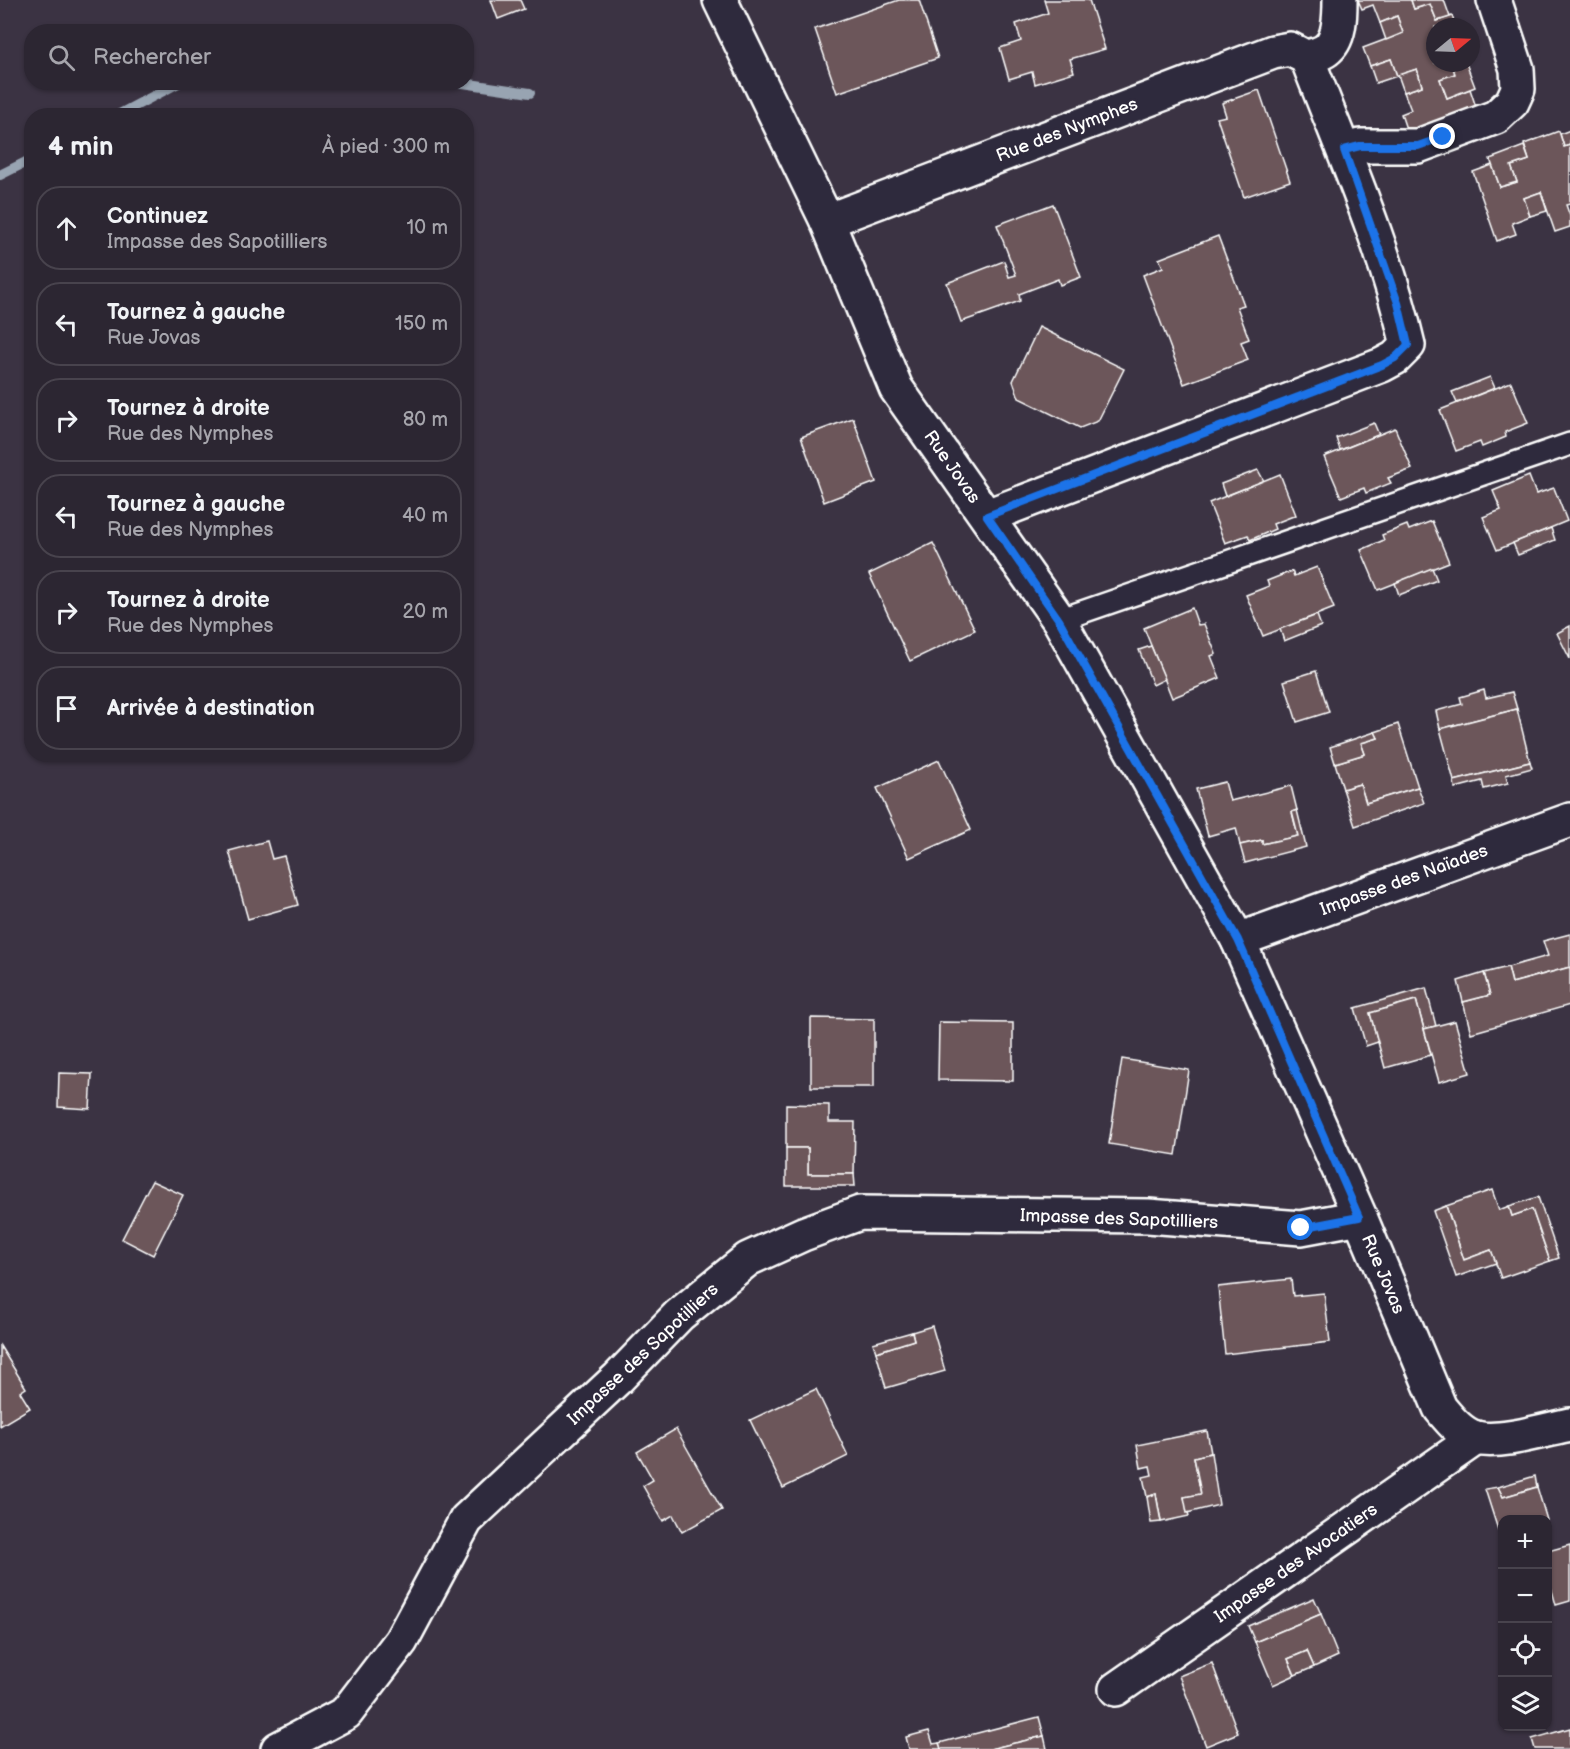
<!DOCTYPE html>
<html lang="fr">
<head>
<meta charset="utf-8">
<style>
	body { margin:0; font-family:"Balsamiq Sans",sans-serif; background:#38323e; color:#f1f3f6 }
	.controls { position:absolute; right:18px; bottom:18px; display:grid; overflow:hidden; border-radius:12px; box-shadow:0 2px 4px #0004 }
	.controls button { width:54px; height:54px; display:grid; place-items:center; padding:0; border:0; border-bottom:2px solid #48434d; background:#2c2632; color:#f1f3f6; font:30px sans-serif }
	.compass { position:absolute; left:1426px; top:18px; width:54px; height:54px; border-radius:50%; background:#2c2632; box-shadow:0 2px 4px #0004; rotate:71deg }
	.stop { position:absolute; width:18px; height:18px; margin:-14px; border:4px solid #1a73e8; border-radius:50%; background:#fff }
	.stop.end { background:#1a73e8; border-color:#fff; box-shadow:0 2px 6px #0008 }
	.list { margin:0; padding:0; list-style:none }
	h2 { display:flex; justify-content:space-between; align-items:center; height:78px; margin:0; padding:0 24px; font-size:26px }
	h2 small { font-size:20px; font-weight:400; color:#a6a5ac }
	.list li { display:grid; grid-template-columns:39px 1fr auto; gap:18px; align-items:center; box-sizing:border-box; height:84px; margin:0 12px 12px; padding:0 12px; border:2px solid #48434d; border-radius:24px }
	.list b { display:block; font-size:22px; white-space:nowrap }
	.list p { margin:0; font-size:20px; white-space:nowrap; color:#a6a5ac }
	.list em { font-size:20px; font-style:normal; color:#a6a5ac }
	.icon { flex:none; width:33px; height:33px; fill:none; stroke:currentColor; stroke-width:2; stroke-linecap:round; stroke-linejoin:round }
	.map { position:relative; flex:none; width:1570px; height:1749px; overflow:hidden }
	.search { position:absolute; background:#2c2632; box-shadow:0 2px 4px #0004; left:24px; top:24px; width:450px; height:66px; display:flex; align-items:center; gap:15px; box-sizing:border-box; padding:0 21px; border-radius:24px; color:#a6a5ac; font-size:22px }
	.panel { position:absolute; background:#2c2632; box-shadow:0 2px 4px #0004; left:24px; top:108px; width:450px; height:654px; border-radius:24px }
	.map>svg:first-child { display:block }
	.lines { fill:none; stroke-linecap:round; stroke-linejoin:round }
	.stream { stroke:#98a4b2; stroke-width:10 }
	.building { fill:#6c575a; stroke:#fff; stroke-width:1.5 }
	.service-casing { stroke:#fff; stroke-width:26 }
	.minor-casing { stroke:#fff; stroke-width:38 }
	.service { stroke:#2f2a3d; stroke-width:21 }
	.minor { stroke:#2f2a3d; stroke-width:33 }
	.route { stroke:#1a73e8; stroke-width:8 }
	.labels { text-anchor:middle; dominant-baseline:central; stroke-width:5; stroke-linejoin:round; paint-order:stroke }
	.street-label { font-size:18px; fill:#fff; stroke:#2f2a3d }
</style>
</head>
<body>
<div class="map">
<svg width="1570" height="1749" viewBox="0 0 1570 1749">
	<rect width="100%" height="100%" fill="#3b3343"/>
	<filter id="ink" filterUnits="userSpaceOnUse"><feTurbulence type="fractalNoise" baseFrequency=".0167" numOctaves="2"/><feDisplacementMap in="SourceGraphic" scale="12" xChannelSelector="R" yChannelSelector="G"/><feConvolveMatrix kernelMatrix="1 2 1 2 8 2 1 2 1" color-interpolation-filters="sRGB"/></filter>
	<g filter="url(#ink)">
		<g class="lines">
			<g class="stream">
				<path d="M456,82L530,93"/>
				<path d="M116,116L180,82"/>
				<path d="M0,175L32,159"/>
			</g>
		</g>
		<g class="building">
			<path d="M491,0H520L524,9L498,19Z"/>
			<path d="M899,0H919L938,58L837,93L815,29Z"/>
			<path d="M1044,0H1089L1105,49L1070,59L1074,72L1035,84L1032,72L1009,79L1000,48L1021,41L1016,24L1048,13Z"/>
			<path d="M1358,0H1411L1414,9L1430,4L1437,21L1452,16L1456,27H1435V63H1452L1455,74L1440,79L1447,98L1470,89L1476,107L1407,132L1401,114L1411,110L1404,92L1422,86L1417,69L1397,76L1391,59L1370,66L1363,48L1403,33L1397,16L1380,23L1373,5L1362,9Z"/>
			<path d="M1411,0H1444L1450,17L1437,21L1430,4L1414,9Z"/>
			<path d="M1397,16L1403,33L1386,40L1380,23Z"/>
			<path d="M1391,59L1397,76L1376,83L1370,66Z"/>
			<path d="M1452,63H1466L1475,87L1447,98L1440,79L1455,74Z"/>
			<path d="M1417,69L1422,86L1404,92L1398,75Z"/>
			<path d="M1259,90L1290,181L1244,197L1217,118L1226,116L1222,103Z"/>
			<path d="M1570,130V145L1564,147L1560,134Z"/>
			<path d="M1559,131L1564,147L1570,145V204L1566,205L1570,216V227L1555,232L1541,192L1524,198L1530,216L1512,223L1516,234L1497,241L1473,172L1492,165L1500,187L1517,182L1511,166L1529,160L1524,144Z"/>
			<path d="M1524,146L1529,160L1511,166L1517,182L1500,187L1490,159Z"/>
			<path d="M1541,192L1547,211L1530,216L1524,198Z"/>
			<path d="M1053,204L1081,277L1060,285L1058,279L1019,294L1020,301L961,322L947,283L1004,261L1009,277L1016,275L997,225Z"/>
			<path d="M1218,236L1244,305L1237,307L1249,339L1241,342L1248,360L1184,384L1143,275L1163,267L1159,259Z"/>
			<path d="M1039,327L1124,369L1098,421L1080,428L1019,398L1013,381Z"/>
			<path d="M1490,377L1495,388L1457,403L1452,392Z"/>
			<path d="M1511,382L1528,423L1505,432L1506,437L1482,447L1480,442L1456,451L1440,410Z"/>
			<path d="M853,418L876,482L824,502L801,437Z"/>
			<path d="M1374,423L1379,435L1340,450L1336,438Z"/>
			<path d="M1395,428L1412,469L1388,478L1391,483L1366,493L1364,488L1341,497L1324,457Z"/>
			<path d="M1258,470L1264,481L1225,496L1221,484Z"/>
			<path d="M1280,474L1296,515L1273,524L1275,529L1250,540L1248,535L1225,543L1209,503Z"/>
			<path d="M1529,476L1536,494L1554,488L1567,521L1497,550L1483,517L1501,510L1493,491Z"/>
			<path d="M1432,521L1449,562L1378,590L1361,550L1384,540L1382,535L1407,525L1409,530Z"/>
			<path d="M1551,528L1555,540L1518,555L1513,543Z"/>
			<path d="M933,543L975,630L910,661L869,574Z"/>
			<path d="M1317,567L1334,608L1263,636L1246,595L1269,586L1267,581L1292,571L1294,576Z"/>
			<path d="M1432,568L1437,580L1399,595L1395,583Z"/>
			<path d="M1192,608L1198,625L1204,624L1216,654L1211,656L1220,678L1172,698L1144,628Z"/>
			<path d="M1317,615L1321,626L1284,641L1280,629Z"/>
			<path d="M1570,626V659L1557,633Z"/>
			<path d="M1151,646L1165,679L1153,685L1139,650Z"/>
			<path d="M1316,671L1329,712L1297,722L1284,681Z"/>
			<path d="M1484,690L1486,698L1512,692L1517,709L1440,729L1436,711L1462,704L1460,697Z"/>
			<path d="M1517,709L1530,762L1454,781L1440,729Z"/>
			<path d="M1398,724L1418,787L1366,803L1360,784L1343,789L1335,763L1365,754L1361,743L1378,738L1375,732Z"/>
			<path d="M1375,732L1378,738L1361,743L1365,754L1335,763L1330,747Z"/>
			<path d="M939,760L971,830L909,858L877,788Z"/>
			<path d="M1530,762L1532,768L1506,775L1508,783L1484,789L1482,781L1455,788L1454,781Z"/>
			<path d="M1225,782L1230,801L1291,786L1297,810L1292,812L1298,836L1262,844V840L1240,845L1236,828L1208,836L1196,789Z"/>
			<path d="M1360,784L1366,803L1418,787L1424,803L1355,826L1343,789Z"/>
			<path d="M1297,810L1306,847L1245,863L1240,845L1262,840V844L1298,836L1292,812Z"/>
			<path d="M267,841L272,859L284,856L298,905L248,919L229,851Z"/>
			<path d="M1570,934V967L1512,983L1508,967L1548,956L1543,941Z"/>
			<path d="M1508,967L1512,983L1570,967V1005L1471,1033L1463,1002L1490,995L1484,973Z"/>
			<path d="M1484,973L1490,995L1463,1002L1458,981Z"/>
			<path d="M1426,988L1436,1026L1424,1029L1416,1000L1370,1013L1378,1042L1366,1046L1355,1008Z"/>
			<path d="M1416,1000L1431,1055L1385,1068L1370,1013Z"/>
			<path d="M811,1018L874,1019V1087H811Z"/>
			<path d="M1455,1021L1470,1073L1439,1082L1424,1029Z"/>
			<path d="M939,1022L1013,1023V1081L938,1080Z"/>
			<path d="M1122,1059L1189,1070L1176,1155L1109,1144Z"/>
			<path d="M59,1073L92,1074L90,1109L58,1107Z"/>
			<path d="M786,1104L829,1105V1122H855L854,1174H808V1148H786Z"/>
			<path d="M786,1148H808V1174H854L855,1186H786Z"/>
			<path d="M152,1181L183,1195L153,1255L122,1239Z"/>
			<path d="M1492,1190L1499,1210L1509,1206L1512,1216L1532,1209L1550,1261L1501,1278L1491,1250L1464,1260L1446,1206Z"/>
			<path d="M1538,1197L1559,1258L1550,1261L1532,1209L1512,1216L1509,1206Z"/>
			<path d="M1446,1206L1464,1260L1491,1250L1496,1263L1456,1277L1433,1211Z"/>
			<path d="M1291,1279L1293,1296L1324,1293L1330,1342L1225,1354L1218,1287Z"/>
			<path d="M932,1326L945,1371L886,1388L876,1352L914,1340L912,1332Z"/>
			<path d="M912,1332L914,1340L876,1352L873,1343Z"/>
			<path d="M0,1346L26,1388L20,1392L30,1408L0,1426Z"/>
			<path d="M816,1389L848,1456L783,1488L750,1420Z"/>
			<path d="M676,1429L722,1510L682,1532L673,1515L663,1521L643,1486L653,1480L637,1452Z"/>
			<path d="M1207,1431L1211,1453L1194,1457L1201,1494L1184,1497L1189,1516L1161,1522L1156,1494L1147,1497L1143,1477L1152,1475L1150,1466L1141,1468L1137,1445Z"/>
			<path d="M1211,1453L1219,1505L1187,1513L1184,1497L1201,1494L1194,1457Z"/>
			<path d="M1535,1476L1537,1487L1503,1497L1498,1487Z"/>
			<path d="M1498,1487L1503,1497L1537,1487L1547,1520H1502V1535L1500,1536L1485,1489Z"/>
			<path d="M1156,1494L1161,1522L1151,1523L1147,1497Z"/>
			<path d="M1570,1545V1601L1556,1605L1548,1576V1551Z"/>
			<path d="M1314,1598L1321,1614L1255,1642L1248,1626Z"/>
			<path d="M1321,1614L1338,1656L1314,1667L1307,1651L1288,1659L1295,1675L1273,1685L1255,1642Z"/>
			<path d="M1307,1651L1314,1667L1295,1675L1288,1659Z"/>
			<path d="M1212,1663L1238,1733L1206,1746L1179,1676Z"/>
			<path d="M1039,1717L1044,1736L990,1749H941L939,1743Z"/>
			<path d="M1570,1728V1749H1535L1532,1739Z"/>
			<path d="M929,1731L933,1744L939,1743L941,1749H909L906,1737Z"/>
			<path d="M1044,1736L1047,1749H990Z"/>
		</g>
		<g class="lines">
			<g class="service-casing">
				<path id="service" d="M1059,620L1570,444"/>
			</g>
			<g class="minor-casing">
				<g id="minor">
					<path d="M720,0L827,221L896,388L1059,620L1238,940L1360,1217L1440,1408C1450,1420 1461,1434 1476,1438C1500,1444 1545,1430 1570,1425"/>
					<path d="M1307,58C1313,55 1321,54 1326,50C1340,40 1340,16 1340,0"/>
					<path d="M1344,150L1360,146H1418L1496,117L1512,102L1518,89L1517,69L1494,0"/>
					<path d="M827,221L1273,52L1290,49L1307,58C1343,152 1385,246 1408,345L1395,358L1382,365L987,516"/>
					<path d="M1238,940L1570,820"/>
					<path d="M1116,1689L1476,1438"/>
					<path d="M278,1749L346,1713L401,1641L466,1520L618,1378L679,1315L748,1259L803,1234L860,1213L1148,1216L1301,1228L1360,1217"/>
				</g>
			</g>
			<use href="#service" class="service"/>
			<use href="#minor" class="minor"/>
		</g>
	</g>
	<g class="lines" filter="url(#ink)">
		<path class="route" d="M1301,1228L1359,1217L1238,940L1059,620L987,516L1382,365L1395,358L1408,345L1398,303L1344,150L1360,146H1418L1443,137"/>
	</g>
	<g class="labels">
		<g class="street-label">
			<text transform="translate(1067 130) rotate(-21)">Rue des Nymphes</text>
			<text transform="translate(952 467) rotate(55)">Rue Jovas</text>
			<text transform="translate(1404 880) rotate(-20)">Impasse des Naïades</text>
			<text transform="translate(1119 1219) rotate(2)">Impasse des Sapotilliers</text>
			<text transform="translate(1383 1274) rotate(67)">Rue Jovas</text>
			<text transform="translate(643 1354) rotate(-43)">Impasse des Sapotilliers</text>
			<text transform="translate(1296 1563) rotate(-35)">Impasse des Avocatiers</text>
		</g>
	</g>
</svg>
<div class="controls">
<button>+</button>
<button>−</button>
<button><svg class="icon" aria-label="locate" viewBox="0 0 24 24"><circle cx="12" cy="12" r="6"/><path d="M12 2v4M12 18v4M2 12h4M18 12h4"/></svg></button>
<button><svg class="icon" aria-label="layers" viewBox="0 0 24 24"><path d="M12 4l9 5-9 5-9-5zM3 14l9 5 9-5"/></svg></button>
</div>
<svg class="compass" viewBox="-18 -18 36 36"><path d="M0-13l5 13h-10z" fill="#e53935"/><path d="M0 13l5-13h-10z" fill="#a6a5ac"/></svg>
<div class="stop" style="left:1301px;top:1228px"></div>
<div class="stop end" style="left:1443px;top:137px"></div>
<div class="search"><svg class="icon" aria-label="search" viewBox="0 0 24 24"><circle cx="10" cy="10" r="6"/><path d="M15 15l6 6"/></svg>Rechercher</div>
<section class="panel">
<h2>4 min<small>À pied · 300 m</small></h2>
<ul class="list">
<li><svg class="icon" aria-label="ahead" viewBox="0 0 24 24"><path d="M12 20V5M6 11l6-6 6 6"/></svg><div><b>Continuez</b><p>Impasse des Sapotilliers</p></div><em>10 m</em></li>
<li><svg class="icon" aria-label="left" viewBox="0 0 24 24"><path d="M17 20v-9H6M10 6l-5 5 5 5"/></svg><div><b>Tournez à gauche</b><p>Rue Jovas</p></div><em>150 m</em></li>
<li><svg class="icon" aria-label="right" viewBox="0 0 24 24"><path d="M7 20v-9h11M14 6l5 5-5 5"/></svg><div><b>Tournez à droite</b><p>Rue des Nymphes</p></div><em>80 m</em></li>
<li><svg class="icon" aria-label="left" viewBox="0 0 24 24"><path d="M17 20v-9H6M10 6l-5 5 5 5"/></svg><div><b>Tournez à gauche</b><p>Rue des Nymphes</p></div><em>40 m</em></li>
<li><svg class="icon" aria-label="right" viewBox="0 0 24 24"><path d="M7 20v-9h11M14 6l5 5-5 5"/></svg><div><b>Tournez à droite</b><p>Rue des Nymphes</p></div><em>20 m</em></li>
<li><svg class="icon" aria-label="arrive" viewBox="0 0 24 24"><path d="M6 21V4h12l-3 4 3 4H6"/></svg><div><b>Arrivée à destination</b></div></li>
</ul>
</section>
</div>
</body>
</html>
